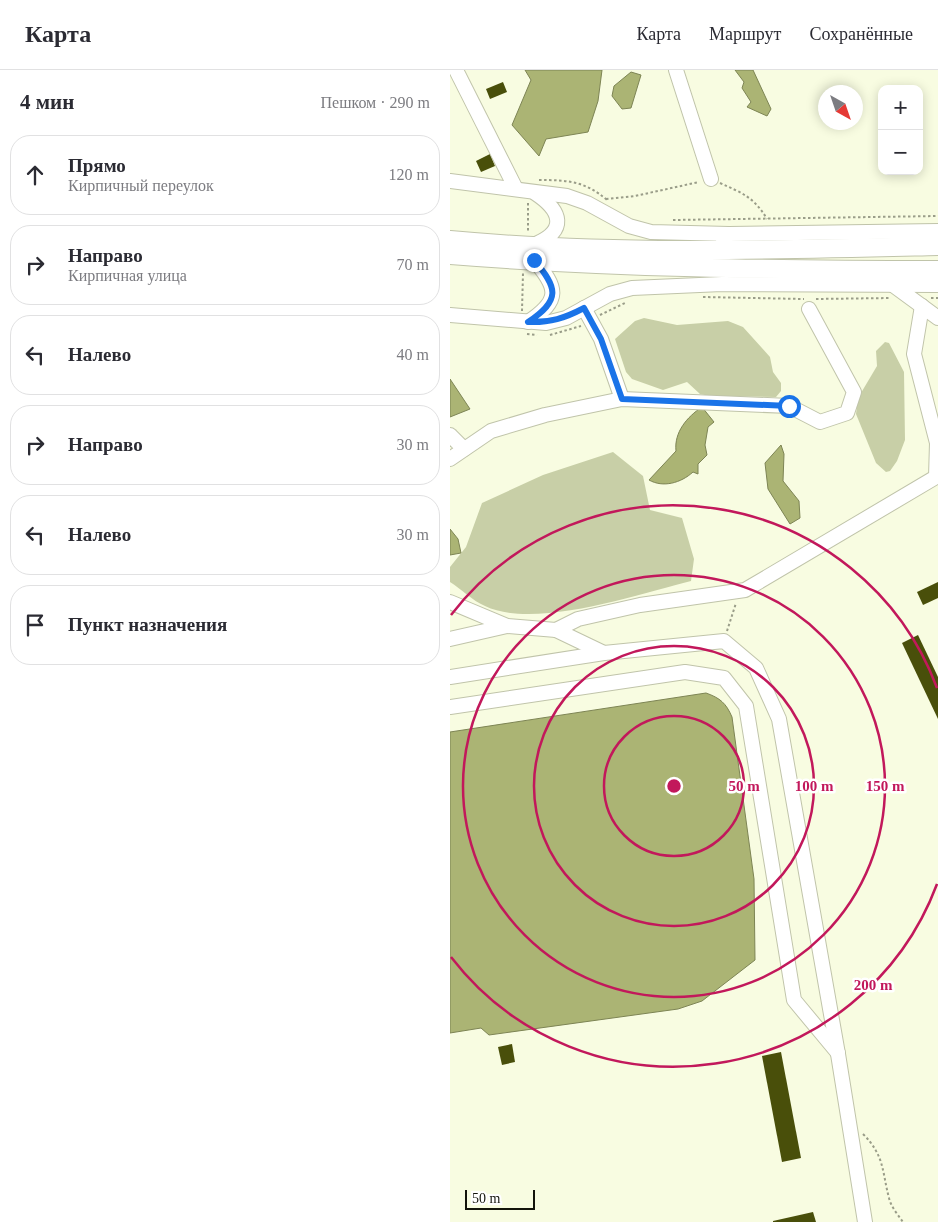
<!DOCTYPE html>
<html lang="ru">
<head>
<meta charset="utf-8">
<style>
	body { margin:0; font-family:"Times New Roman",serif; background:#f7f7f7; color:#2b2b33 }
	.controls { position:absolute; right:15px; top:15px; display:grid; overflow:hidden; border-radius:10px; box-shadow:0 2px 12px #0003 }
	.controls button { width:45px; height:45px; display:grid; place-items:center; padding:0; border:0; border-bottom:1px solid #e1e1e2; background:#fff; color:#2b2b33; font:25px sans-serif }
	.compass { position:absolute; left:368px; top:15px; width:45px; height:45px; border-radius:50%; background:#fff; box-shadow:0 2px 12px #0003; rotate:140deg }
	.scale { position:absolute; left:15px; bottom:12px; width:70px; box-sizing:border-box; padding-left:5px; border:2px solid #13140b; border-top:0; font-size:14px; line-height:18px; white-space:nowrap; color:#13140b; -webkit-text-stroke:4px #fff; paint-order:stroke }
	.stop { position:absolute; width:15px; height:15px; margin:-11px; border:4px solid #1a73e8; border-radius:50%; background:#fff }
	.stop.end { background:#1a73e8; border-color:#fff; box-shadow:0 1px 5px #0008 }
	.list { margin:0; padding:0; list-style:none }
	h2 { display:flex; justify-content:space-between; align-items:center; height:65px; margin:0; padding:0 20px; font-size:21px }
	h2 small { font-size:16px; font-weight:400; color:#7c7c81 }
	.list li { display:grid; grid-template-columns:32px 1fr auto; gap:15px; align-items:center; box-sizing:border-box; height:80px; margin:0 10px 10px; padding:0 10px; border:1px solid #e1e1e2; border-radius:20px }
	.list b { display:block; font-size:19px; white-space:nowrap }
	.list p { margin:0; font-size:16px; white-space:nowrap; color:#7c7c81 }
	.list em { font-size:16px; font-style:normal; color:#7c7c81 }
	.icon { flex:none; width:28px; height:28px; fill:none; stroke:currentColor; stroke-width:2; stroke-linecap:round; stroke-linejoin:round }
	.map { position:relative; flex:none; width:488px; height:1152px; overflow:hidden }
	header { display:flex; align-items:center; gap:30px; box-sizing:border-box; height:70px; padding:0 25px; background:#fff; border-bottom:1px solid #e1e1e2 }
	header strong { font-size:24px }
	nav { display:flex; gap:28px; margin-inline-start:auto; font-size:18px }
	main { display:flex }
	aside { flex:1; background:#fff }
	.map>svg:first-child { display:block }
	.green { fill:#c8cfa7 }
	.water { fill:#abb474; stroke:#7d8454 }
	.building { fill:#494f0a }
	.lines { fill:none; stroke-linecap:round; stroke-linejoin:round }
	.minor-casing { stroke:#c0c4aa; stroke-width:16 }
	.major-casing { stroke:#c0c4aa; stroke-width:20 }
	.path { stroke:#9a9d89; stroke-width:2; stroke-dasharray:2.5 2.5; stroke-linecap:butt }
	.minor { stroke:#fff; stroke-width:14 }
	.major { stroke:#fff; stroke-width:18 }
	.route { stroke:#1a73e8; stroke-width:6 }
	.ring { fill:none; stroke:#c2185b; stroke-width:2.5 }
	.centre { fill:#c2185b; stroke:#fff; stroke-width:2.5 }
	.ring-label { font-size:15px; text-anchor:middle; font-weight:bold; fill:#c2185b; stroke:#fff; stroke-width:5; stroke-linejoin:round; paint-order:stroke }
</style>
</head>
<body>
<header>
<strong>Карта</strong>
<nav><a>Карта</a><a>Маршрут</a><a>Сохранённые</a></nav>
</header>
<main>
<aside>
<h2>4 мин<small>Пешком · 290 m</small></h2>
<ul class="list">
<li><svg class="icon" aria-label="ahead" viewBox="0 0 24 24"><path d="M12 20V5M6 11l6-6 6 6"/></svg><div><b>Прямо</b><p>Кирпичный переулок</p></div><em>120 m</em></li>
<li><svg class="icon" aria-label="right" viewBox="0 0 24 24"><path d="M7 20v-9h11M14 6l5 5-5 5"/></svg><div><b>Направо</b><p>Кирпичная улица</p></div><em>70 m</em></li>
<li><svg class="icon" aria-label="left" viewBox="0 0 24 24"><path d="M17 20v-9H6M10 6l-5 5 5 5"/></svg><div><b>Налево</b></div><em>40 m</em></li>
<li><svg class="icon" aria-label="right" viewBox="0 0 24 24"><path d="M7 20v-9h11M14 6l5 5-5 5"/></svg><div><b>Направо</b></div><em>30 m</em></li>
<li><svg class="icon" aria-label="left" viewBox="0 0 24 24"><path d="M17 20v-9H6M10 6l-5 5 5 5"/></svg><div><b>Налево</b></div><em>30 m</em></li>
<li><svg class="icon" aria-label="arrive" viewBox="0 0 24 24"><path d="M6 21V4h12l-3 4 3 4H6"/></svg><div><b>Пункт назначения</b></div></li>
</ul>
</aside>
<div class="map">
<svg width="488" height="1152" viewBox="0 0 488 1152">
	<rect width="100%" height="100%" fill="#f8fce1"/>
	<g class="green">
		<path d="M194,248L227,255L278,251L293,257L320,287L323,302L331,313V321L326,327L260,326L250,324L237,312L213,320L182,309L176,302L165,269L185,251Z"/>
		<path d="M435,272L439,273L454,302L455,370L447,391L440,401L436,402L426,393L406,344L408,328L427,296L426,281Z"/>
		<path d="M163,382L193,406L200,440L232,448L244,489L241,511C189,524 84,560 35,536C23,531 11,519 0,512V497L16,477L32,433L93,405Z"/>
	</g>
	<g class="water">
		<path d="M75,0H152L148,31L138,62L96,69L89,86L62,55L81,10Z"/>
		<path d="M285,0H303L321,39L317,46L297,37L301,32L292,18L294,12Z"/>
		<path d="M181,2L191,5L181,38L172,39L162,26L164,16Z"/>
		<path d="M0,309L20,339L0,347Z"/>
		<path d="M252,337L264,352L258,357L255,375L257,385L248,394V404L243,402C231,413 213,418 199,410L226,381C224,362 237,347 252,337Z"/>
		<path d="M331,375L334,384L333,411L349,431L350,448L340,454L318,419L315,393Z"/>
		<path d="M0,459L8,469L11,483L0,485Z"/>
		<path d="M256,623C270,628 276,633 282,647L304,809L305,890L252,931L228,939L39,965L31,958L0,963V662Z"/>
	</g>
	<g class="building">
		<path d="M53,12L57,22L40,29L36,19Z"/>
		<path d="M40,84L45,96L31,102L26,91Z"/>
		<path d="M488,512V528L473,535L467,522Z"/>
		<path d="M468,565L488,607V649L452,573Z"/>
		<path d="M62,974L65,992L52,995L48,977Z"/>
		<path d="M331,982L351,1088L332,1092L312,986Z"/>
		<path d="M363,1142L366,1152H323V1151Z"/>
	</g>
	<g class="lines">
		<g class="minor-casing">
			<g id="minor">
				<path d="M6,0L66,119"/>
				<path d="M226,0L261,109"/>
				<path d="M0,111L117,126L137,133L179,156L201,162L279,164"/>
				<path d="M272,167L279,164L488,161"/>
				<path d="M83,175C118,161 112,141 85,123"/>
				<path d="M443,215L488,248"/>
				<path d="M134,238L151,269L172,329"/>
				<path d="M0,245L96,253L116,248L160,224L182,218L272,214L488,215"/>
				<path d="M78,252C111,230 108,218 84,190"/>
				<path d="M0,365L14,379"/>
				<path d="M0,389L41,361L95,345L172,329L339,336L370,352L397,343L404,322L359,239"/>
				<path d="M0,532L57,556L106,560L154,583"/>
				<path d="M106,560L128,549L190,535L295,520L486,407L487,373L464,284L472,236"/>
				<path d="M0,569L57,556"/>
				<path d="M0,607L154,583L274,571L306,598L329,649L388,984L415,1152"/>
				<path d="M0,637L235,602L274,608L296,636L344,930L388,983"/>
			</g>
		</g>
		<g class="major-casing">
			<g id="major">
				<path d="M0,170C162,185 325,180 488,176"/>
				<path d="M0,185C163,198 325,200 488,200"/>
			</g>
		</g>
		<g class="path">
			<path d="M89,110C117,110 135,111 157,130"/>
			<path d="M270,113C292,123 304,127 317,149"/>
			<path d="M156,129L185,126L249,112"/>
			<path d="M78,133V163"/>
			<path d="M223,150L488,146"/>
			<path d="M253,227L354,229"/>
			<path d="M481,228H488"/>
			<path d="M366,229L441,228"/>
			<path d="M72,241L73,203"/>
			<path d="M150,245L177,232"/>
			<path d="M77,264L87,265"/>
			<path d="M100,265L131,256"/>
			<path d="M277,561L286,533"/>
			<path d="M413,1064C435,1086 432,1102 439,1128C441,1137 448,1145 453,1152"/>
		</g>
		<use href="#minor" class="minor"/>
		<use href="#major" class="major"/>
	</g>
	<g class="lines">
		<path class="route" d="M84,190C108,218 111,230 78,252C100,253 115,248 134,238L151,269L172,329L339,336"/>
	</g>
	<g class="ring">
		<circle cx="224" cy="716" r="70"/>
		<circle cx="224" cy="716" r="140"/>
		<circle cx="224" cy="716" r="211"/>
		<path d="M487 814A281 281 0 0 1 1 887M1 545A281 281 0 0 1 487 618"/>
	</g>
	<circle cx="224" cy="716" r="8" class="centre"/>
	<g class="ring-label">
		<text x="294" y="721">50 m</text>
		<text x="364" y="721">100 m</text>
		<text x="435" y="721">150 m</text>
		<text x="423" y="920">200 m</text>
	</g>
</svg>
<div class="controls">
<button>+</button>
<button>−</button>
</div>
<svg class="compass" viewBox="-18 -18 36 36"><path d="M0-13l5 13h-10z" fill="#e53935"/><path d="M0 13l5-13h-10z" fill="#7c7c81"/></svg>
<div class="scale">50 m</div>
<div class="stop" style="left:339px;top:336px"></div>
<div class="stop end" style="left:84px;top:190px"></div>
</div>
</main>
</body>
</html>
